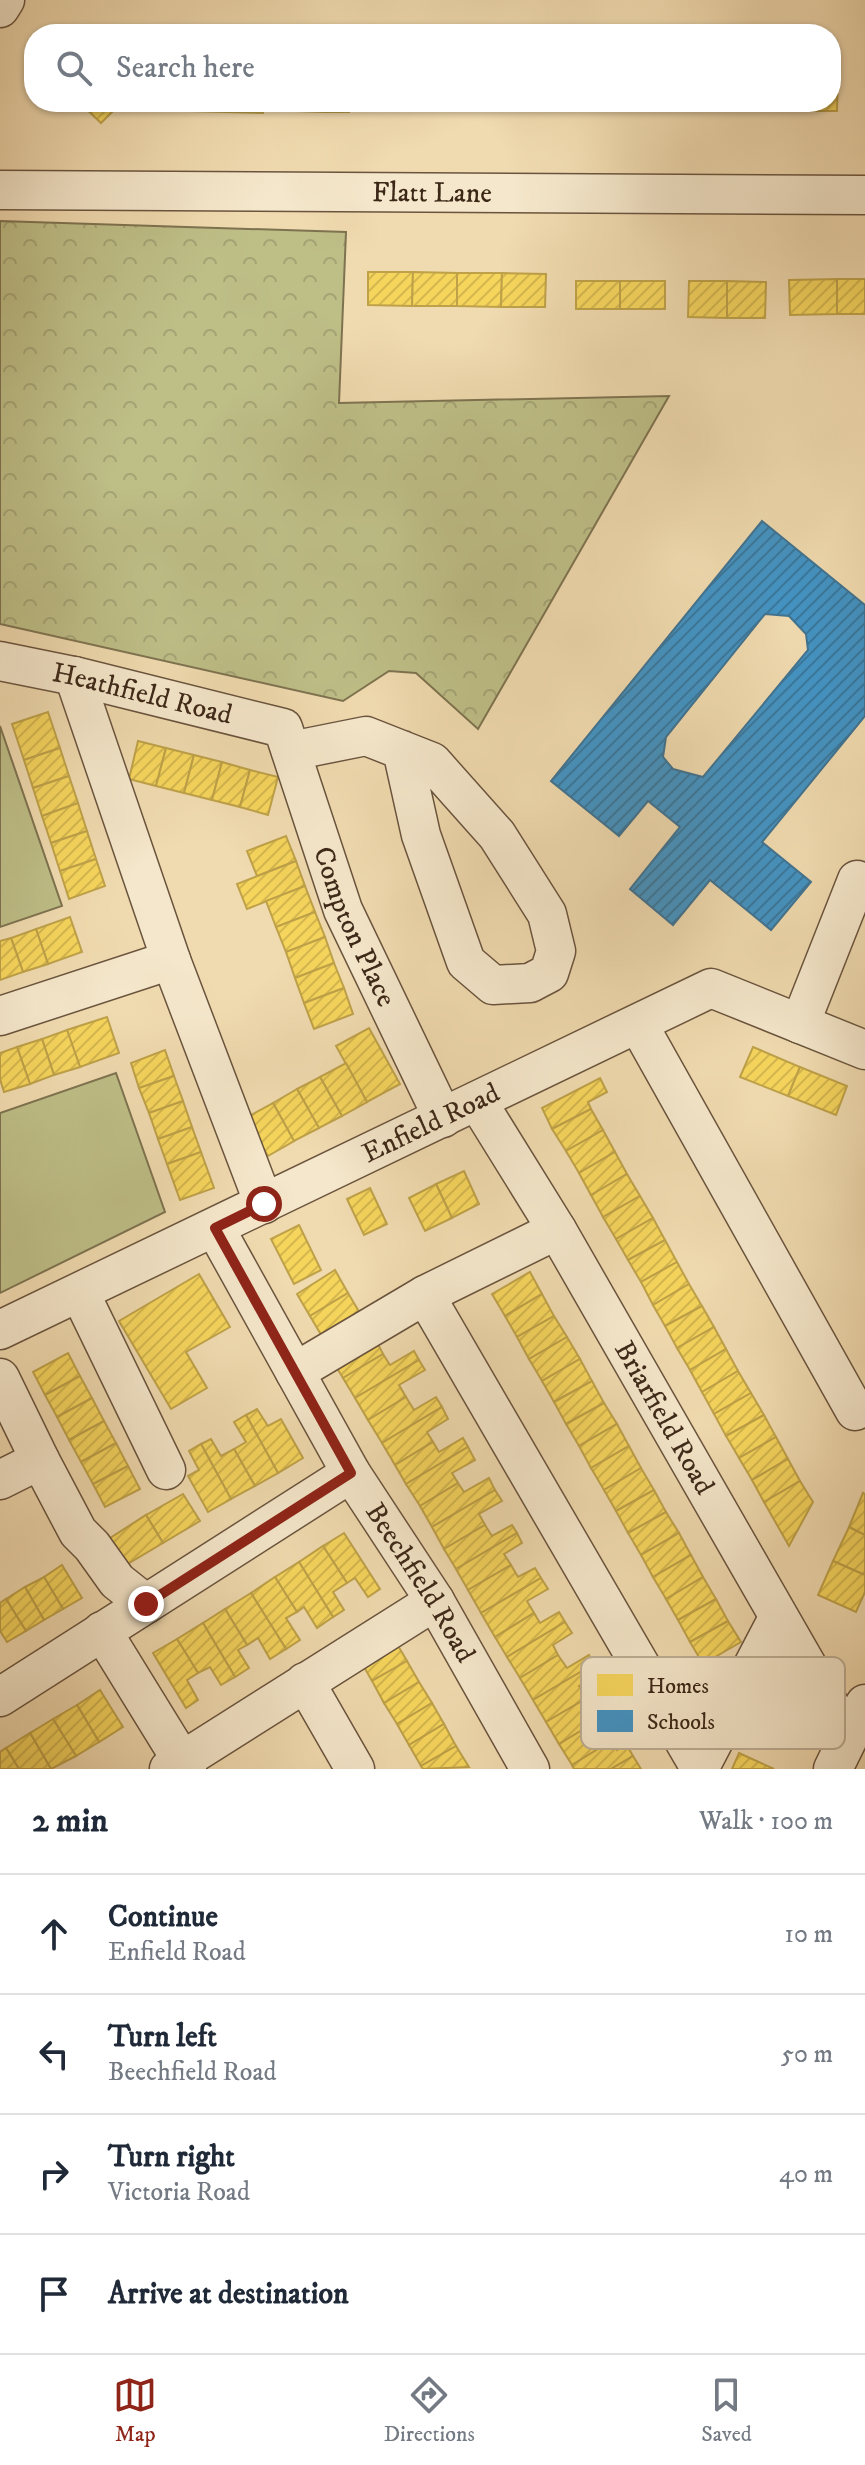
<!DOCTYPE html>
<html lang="en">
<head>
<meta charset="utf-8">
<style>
	body { margin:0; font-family:"IM FELL DW Pica",serif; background:#f6f6f7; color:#1f2937 }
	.stop { position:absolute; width:24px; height:24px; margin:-18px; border:6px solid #8f2418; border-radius:50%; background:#fff }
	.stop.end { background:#8f2418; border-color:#fff; box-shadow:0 2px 8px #0008 }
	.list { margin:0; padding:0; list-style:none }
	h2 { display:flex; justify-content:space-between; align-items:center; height:104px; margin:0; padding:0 32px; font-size:34px }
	h2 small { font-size:26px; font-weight:400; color:#747a83 }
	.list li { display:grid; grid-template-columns:52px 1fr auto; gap:24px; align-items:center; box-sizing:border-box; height:120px; padding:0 32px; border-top:2px solid #e0e1e3 }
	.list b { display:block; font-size:30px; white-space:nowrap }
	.list p { margin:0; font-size:26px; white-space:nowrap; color:#747a83 }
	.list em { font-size:26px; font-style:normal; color:#747a83 }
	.icon { flex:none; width:44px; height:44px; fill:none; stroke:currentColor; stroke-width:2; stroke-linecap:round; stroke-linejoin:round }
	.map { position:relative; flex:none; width:865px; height:1769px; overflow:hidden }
	.search { position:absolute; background:#fff; box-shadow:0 2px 6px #0004; left:24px; right:24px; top:24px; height:88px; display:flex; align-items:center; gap:20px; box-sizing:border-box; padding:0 28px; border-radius:32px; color:#747a83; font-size:30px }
	.sheet { height:584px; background:#fff }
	nav { display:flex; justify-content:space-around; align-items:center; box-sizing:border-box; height:112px; border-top:2px solid #e0e1e3; background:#fff; font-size:22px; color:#747a83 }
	nav a { display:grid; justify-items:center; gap:4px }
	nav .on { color:#8f2418 }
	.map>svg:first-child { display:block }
	.green { fill:#bebe87; stroke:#7e7350; stroke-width:2 }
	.forest { fill:url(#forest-crowns); stroke:#7e7350; stroke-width:2 }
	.homes { fill:url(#homes-hatch); stroke:#bea148; stroke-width:2 }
	.schools { fill:url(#schools-hatch); stroke:#417390; stroke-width:2; fill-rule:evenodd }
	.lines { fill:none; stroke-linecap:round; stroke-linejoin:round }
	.minor-casing { stroke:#6a543e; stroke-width:41 }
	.minor { stroke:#f5e7cb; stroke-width:38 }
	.route { stroke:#8f2418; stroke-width:10 }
	.labels { text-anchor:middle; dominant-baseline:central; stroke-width:8; stroke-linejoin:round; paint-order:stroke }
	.street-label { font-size:28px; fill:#3d2818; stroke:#f5e7cb }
	.key { fill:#f5e7cb; stroke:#beae95; stroke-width:2 }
	.key-label { font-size:22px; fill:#3d2818 }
</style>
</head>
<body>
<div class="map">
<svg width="865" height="1769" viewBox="0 0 865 1769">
	<defs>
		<pattern id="forest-crowns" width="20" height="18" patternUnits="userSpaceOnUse" patternTransform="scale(2)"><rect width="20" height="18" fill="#bebe87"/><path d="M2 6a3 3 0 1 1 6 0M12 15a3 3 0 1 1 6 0" fill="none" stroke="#a4a374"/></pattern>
		<pattern id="homes-hatch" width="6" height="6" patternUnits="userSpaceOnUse" patternTransform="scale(2)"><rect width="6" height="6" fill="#f6d55c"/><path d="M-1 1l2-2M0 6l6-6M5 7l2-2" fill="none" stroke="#d4b74f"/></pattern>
		<pattern id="schools-hatch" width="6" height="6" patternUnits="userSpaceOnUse" patternTransform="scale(2)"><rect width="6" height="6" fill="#4393c3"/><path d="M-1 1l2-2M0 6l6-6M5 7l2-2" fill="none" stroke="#39789d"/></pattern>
	</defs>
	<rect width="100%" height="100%" fill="#f0daaf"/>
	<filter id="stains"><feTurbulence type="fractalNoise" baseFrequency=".0025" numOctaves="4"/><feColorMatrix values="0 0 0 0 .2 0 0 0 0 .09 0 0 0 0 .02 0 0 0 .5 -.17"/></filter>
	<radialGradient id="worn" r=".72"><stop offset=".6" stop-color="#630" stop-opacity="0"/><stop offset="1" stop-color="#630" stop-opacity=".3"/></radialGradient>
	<g class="green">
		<path d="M0,726L62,906L0,927Z"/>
		<path d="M116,1073L165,1212L0,1293V1113Z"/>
	</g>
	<path class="forest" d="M0,221L346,232L339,403L669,396L478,729L416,673L389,671L343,701L0,624Z"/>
	<g class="homes">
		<path d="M831,73H838L837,111H811L812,102H831Z"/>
		<path d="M79,102H122L101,123Z"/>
		<path d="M190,102H226V112L189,111Z"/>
		<path d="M226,102H263V113L226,112Z"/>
		<path d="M297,102H323V112L297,111Z"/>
		<rect x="323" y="102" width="26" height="10"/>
		<path d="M375,102H401V107L375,106Z"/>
		<path d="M401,102H427L426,107H401Z"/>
		<path d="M615,102H641L640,108H615Z"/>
		<path d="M641,102H666V109L640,108Z"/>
		<path d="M786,102H812L811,111H786Z"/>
		<path d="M368,272H413L412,306L368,305Z"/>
		<path d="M413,272L457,273V306H412Z"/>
		<path d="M457,273H502L501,307L457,306Z"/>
		<path d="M502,273L546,274L545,307H501Z"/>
		<rect x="837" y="279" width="28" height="35"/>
		<path d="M837,279V314L790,315L789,280Z"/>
		<rect x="576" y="281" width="44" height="28"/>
		<rect x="620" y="281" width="45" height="28"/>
		<path d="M689,281H727V318L688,317Z"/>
		<path d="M727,281L766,282L765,318H727Z"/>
		<path d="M48,712L60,748L24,760L12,724Z"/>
		<path d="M138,741L166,748L156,786L129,779Z"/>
		<path d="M60,748L69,776L33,788L24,760Z"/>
		<path d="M166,748L194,755L184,793L156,786Z"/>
		<path d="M194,755L222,762L212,800L184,793Z"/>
		<path d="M222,762L250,770L240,807L212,800Z"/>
		<path d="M250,770L278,777L268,815L240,807Z"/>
		<path d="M69,776L78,803L42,816L33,788Z"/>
		<path d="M78,803L87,831L51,843L42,816Z"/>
		<path d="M87,831L96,859L60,871L51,843Z"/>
		<path d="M286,836L296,861L257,876L247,851Z"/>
		<path d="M96,859L105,886L69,899L60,871Z"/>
		<path d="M296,861L305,886L247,909L237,884Z"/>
		<path d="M305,886L315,912L276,927L266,901Z"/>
		<path d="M315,912L325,937L286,952L276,927Z"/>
		<path d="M70,917L82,952L48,964L36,929Z"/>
		<path d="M36,929L48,964L23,972L11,938Z"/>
		<path d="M325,937L334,963L295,978L286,952Z"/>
		<path d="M11,938L23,972L0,980V941Z"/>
		<path d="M334,963L344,988L304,1003L295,978Z"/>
		<path d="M344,988L353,1014L314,1029L304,1003Z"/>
		<path d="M107,1017L119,1053L80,1067L67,1030Z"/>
		<path d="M369,1028L400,1084L367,1102L336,1046Z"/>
		<path d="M67,1030L80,1067L54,1075L42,1039Z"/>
		<path d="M42,1039L54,1075L30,1084L17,1047Z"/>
		<path d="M17,1047L30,1084L4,1092L0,1079V1053Z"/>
		<path d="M753,1047L800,1067L788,1096L740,1077Z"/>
		<path d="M165,1050L174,1076L139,1088L131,1063Z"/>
		<path d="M346,1063L367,1102L342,1116L320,1077Z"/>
		<path d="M800,1067L847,1086L836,1115L788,1096Z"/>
		<path d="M174,1076L183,1101L149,1113L139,1088Z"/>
		<path d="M320,1077L342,1116L319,1128L297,1089Z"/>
		<path d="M600,1078L607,1092L588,1102L591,1109L552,1129L542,1108Z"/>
		<path d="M297,1089L319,1128L294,1141L273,1103Z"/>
		<path d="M183,1101L192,1127L158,1139L149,1113Z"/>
		<path d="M273,1103L294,1141L268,1156L264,1149L257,1153L240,1121Z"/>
		<path d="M591,1109L603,1130L566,1151L552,1129Z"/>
		<path d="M192,1127L201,1152L167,1164L158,1139Z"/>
		<path d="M603,1130L615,1152L579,1173L566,1151Z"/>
		<path d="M201,1152L214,1188L180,1200L167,1164Z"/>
		<path d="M615,1152L627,1174L591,1195L579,1173Z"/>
		<path d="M464,1171L479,1204L452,1218L436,1184Z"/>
		<path d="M627,1174L640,1196L603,1217L591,1195Z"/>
		<path d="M436,1184L452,1218L425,1231L409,1198Z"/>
		<path d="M370,1188L387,1224L364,1235L347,1199Z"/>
		<path d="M640,1196L653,1218L616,1239L603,1217Z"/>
		<path d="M653,1218L665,1240L628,1260L616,1239Z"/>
		<path d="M299,1225L321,1270L294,1284L271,1239Z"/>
		<path d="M665,1240L677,1262L641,1282L628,1260Z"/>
		<path d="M677,1262L689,1284L653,1305L641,1282Z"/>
		<path d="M335,1270L348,1293L310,1316L297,1294Z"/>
		<path d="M530,1272L542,1294L505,1316L492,1294Z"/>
		<path d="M199,1274L230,1327L186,1352L207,1388L171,1409L119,1321Z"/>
		<path d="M689,1284L702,1306L665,1326L653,1305Z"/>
		<path d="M348,1293L361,1315L323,1338L310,1316Z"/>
		<path d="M542,1294L554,1316L517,1337L505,1316Z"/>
		<path d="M702,1306L714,1327L677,1348L665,1326Z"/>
		<path d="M554,1316L567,1337L529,1359L517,1337Z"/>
		<path d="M714,1327L726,1349L690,1370L677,1348Z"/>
		<path d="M567,1337L580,1359L542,1381L529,1359Z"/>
		<path d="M378,1344L383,1354L343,1378L332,1360Z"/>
		<path d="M726,1349L738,1371L702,1392L690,1370Z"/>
		<path d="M414,1351L419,1360L355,1398L343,1378L383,1354L390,1365Z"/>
		<path d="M68,1353L80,1376L45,1395L33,1372Z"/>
		<path d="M580,1359L592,1381L554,1402L542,1381Z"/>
		<path d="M419,1360L425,1370L399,1385L406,1397L368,1420L355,1398Z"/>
		<path d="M738,1371L751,1393L714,1414L702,1392Z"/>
		<path d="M80,1376L92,1398L57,1417L45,1395Z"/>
		<path d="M592,1381L604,1403L566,1424L554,1402Z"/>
		<path d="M751,1393L764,1415L726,1436L714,1414Z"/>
		<path d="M406,1397L414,1410L436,1397L442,1407L382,1443L368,1420Z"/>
		<path d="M92,1398L104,1421L69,1440L57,1417Z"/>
		<path d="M604,1403L617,1424L579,1446L566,1424Z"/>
		<path d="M442,1407L448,1419L427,1432L433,1442L395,1465L382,1443Z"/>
		<path d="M257,1409L268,1426L281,1419L303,1458L278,1473L246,1415Z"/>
		<path d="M246,1415L278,1473L255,1486L234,1449L246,1442L234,1422Z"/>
		<path d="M764,1415L776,1437L739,1458L726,1436Z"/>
		<path d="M104,1421L116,1443L81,1462L69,1440Z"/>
		<path d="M617,1424L629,1446L591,1468L579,1446Z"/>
		<path d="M776,1437L788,1459L752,1480L739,1458Z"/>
		<path d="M463,1438L468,1447L406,1484L395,1465L433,1442L439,1452Z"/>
		<path d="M211,1439L221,1456L234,1449L255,1486L231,1499L201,1444Z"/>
		<path d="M116,1443L128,1466L93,1484L81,1462Z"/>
		<path d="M201,1444L231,1499L208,1512L188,1476L199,1470L189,1451Z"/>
		<path d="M629,1446L641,1468L604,1490L591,1468Z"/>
		<path d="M468,1447L475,1460L452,1473L458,1483L420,1506L406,1484Z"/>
		<path d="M788,1459L800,1481L764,1502L752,1480Z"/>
		<path d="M128,1466L140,1489L105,1507L93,1484Z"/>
		<path d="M641,1468L654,1490L616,1511L604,1490Z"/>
		<path d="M489,1478L495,1490L432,1527L420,1506L458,1483L464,1492Z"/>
		<path d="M800,1481L813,1502L789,1546L764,1502Z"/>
		<path d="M495,1490L502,1501L479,1514L485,1525L444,1549L432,1527Z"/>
		<path d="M654,1490L666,1512L628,1533L616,1511Z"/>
		<path d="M863,1493L865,1494V1535L849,1527Z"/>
		<path d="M183,1494L200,1521L163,1543L146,1515Z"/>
		<path d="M666,1512L679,1533L641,1555L628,1533Z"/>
		<path d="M146,1515L163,1543L126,1565L110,1538Z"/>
		<path d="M485,1525L492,1536L512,1525L517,1533L456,1569L444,1549Z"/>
		<path d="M849,1527L865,1535V1575L833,1561Z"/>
		<path d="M344,1533L380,1589L368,1597L355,1578L347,1583L323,1546Z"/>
		<path d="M517,1533L522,1543L504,1554L511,1565L468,1590L456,1569Z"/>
		<path d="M679,1533L691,1555L653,1577L641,1555Z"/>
		<path d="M323,1546L347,1583L333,1592L344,1610L333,1617L299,1562Z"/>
		<path d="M691,1555L703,1577L666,1599L653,1577Z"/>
		<path d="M833,1561L865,1575V1592L856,1612L818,1595Z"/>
		<path d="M299,1562L333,1617L317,1628L304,1607L297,1612L275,1577Z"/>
		<path d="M62,1565L82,1598L63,1609L44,1577Z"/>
		<path d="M511,1565L518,1577L535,1568L541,1578L481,1613L468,1590Z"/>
		<path d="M44,1577L63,1609L44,1620L25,1587Z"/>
		<path d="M275,1577L297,1612L286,1618L300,1640L286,1649L251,1593Z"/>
		<path d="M703,1577L716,1599L678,1620L666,1599Z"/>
		<path d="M541,1578L548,1589L527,1601L534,1613L495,1637L481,1613Z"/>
		<path d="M25,1587L44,1620L26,1631L6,1599Z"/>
		<path d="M251,1593L286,1649L270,1659L258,1638L247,1645L225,1609Z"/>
		<path d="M6,1599L26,1631L7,1642L0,1631V1603Z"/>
		<path d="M716,1599L728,1621L690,1642L678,1620Z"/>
		<path d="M225,1609L247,1645L238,1650L249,1668L235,1677L203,1623Z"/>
		<path d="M559,1612L565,1622L507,1657L495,1637L534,1613L540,1623Z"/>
		<path d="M728,1621L741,1642L703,1664L690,1642Z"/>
		<path d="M565,1622L572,1633L553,1645L558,1655L520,1678L507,1657Z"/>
		<path d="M203,1623L235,1677L221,1685L210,1667L198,1673L177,1639Z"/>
		<path d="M177,1639L198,1673L187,1680L198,1700L186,1708L153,1653Z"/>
		<path d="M394,1639L407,1661L372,1681L360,1660Z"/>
		<path d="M558,1655L567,1668L589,1655L594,1664L533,1700L520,1678Z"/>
		<path d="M407,1661L419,1682L384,1703L372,1681Z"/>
		<path d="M594,1664L600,1673L579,1686L587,1698L546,1722L533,1700Z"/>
		<path d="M419,1682L432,1703L397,1724L384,1703Z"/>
		<path d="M100,1690L123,1727L99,1742L77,1705Z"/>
		<path d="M587,1698L594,1709L612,1698L619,1708L559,1744L546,1722Z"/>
		<path d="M432,1703L444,1724L409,1745L397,1724Z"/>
		<path d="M77,1705L99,1742L76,1756L53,1719Z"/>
		<path d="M619,1708L625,1719L605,1731L611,1741L572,1765L559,1744Z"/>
		<path d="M53,1719L76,1756L51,1769L30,1733Z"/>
		<path d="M444,1724L456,1746L421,1766L409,1745Z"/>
		<path d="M30,1733L51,1769H19L6,1748Z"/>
		<path d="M611,1741L617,1750L626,1744L633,1756L611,1769H574L572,1765Z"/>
		<path d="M456,1746L469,1767L423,1769L421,1766Z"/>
		<path d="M6,1748L19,1769H0V1752Z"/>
		<path d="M739,1753L774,1769H732Z"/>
		<path d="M633,1756L641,1769H611Z"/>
	</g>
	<path class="schools" d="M762,521L865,605V716L762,842L811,882L771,930L710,880L673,925L630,889L680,827L648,801L619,836L551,781ZM765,614L789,616L806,634L808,650L703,777L673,769L663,757L666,737Z"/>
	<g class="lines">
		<g class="minor-casing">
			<g id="minor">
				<path d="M0,8L5,0"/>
				<path id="s1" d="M0,190L865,195"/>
				<path id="s2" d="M0,661L74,676L283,728L343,910L443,1118"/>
				<path d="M291,751L366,736L432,762L497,835L547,914L556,951L549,973L530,983L493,985L466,962L421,835L402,750"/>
				<path d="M171,960L264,1204"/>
				<path d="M0,1016L171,960L74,676"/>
				<path d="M638,1024L855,1411"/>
				<path d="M800,1024L857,880L865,883"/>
				<path id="s3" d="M477,1101L557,1230L848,1737"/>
				<path id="s4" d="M215,1228L351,1473L435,1601L530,1769"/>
				<path d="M80,1293L166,1470"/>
				<path d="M425,1295L557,1230"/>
				<path id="s5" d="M0,1330L711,988L865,1050"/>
				<path d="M295,1372L425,1295L700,1768"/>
				<path d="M0,1378L40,1460L0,1480"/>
				<path d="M40,1460L78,1532L92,1546L117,1581L146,1604"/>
				<path d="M102,1631L187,1769"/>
				<path d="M305,1682L355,1769"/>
				<path d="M0,1697L351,1473"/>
				<path d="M169,1769L435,1601"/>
				<path d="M699,1769L778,1618"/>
				<path d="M833,1769L865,1704"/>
			</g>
		</g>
		<use href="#minor" class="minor"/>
	</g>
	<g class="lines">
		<path class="route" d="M146,1604L351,1473L215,1228L264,1204"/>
	</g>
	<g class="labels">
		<g class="street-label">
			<text stroke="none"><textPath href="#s1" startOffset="432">Flatt Lane</textPath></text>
			<text stroke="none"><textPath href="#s2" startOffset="146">Heathfield Road</textPath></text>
			<text stroke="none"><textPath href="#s2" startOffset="502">Compton Place</textPath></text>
			<text stroke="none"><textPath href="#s5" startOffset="478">Enfield Road</textPath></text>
			<text stroke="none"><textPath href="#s3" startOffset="368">Briarfield Road</textPath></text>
			<text stroke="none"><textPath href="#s4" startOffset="410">Beechfield Road</textPath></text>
		</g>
	</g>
	<rect x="581" y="1657" width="264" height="92" rx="12" class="key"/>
	<rect x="597" y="1674" width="36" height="22" fill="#f6d55c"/>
	<rect x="597" y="1710" width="36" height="22" fill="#4393c3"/>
	<g class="key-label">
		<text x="647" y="1693">Homes</text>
		<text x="647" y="1729">Schools</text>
	</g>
	<rect width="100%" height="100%" filter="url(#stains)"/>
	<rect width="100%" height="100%" fill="url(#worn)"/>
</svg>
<div class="stop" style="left:264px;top:1204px"></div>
<div class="stop end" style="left:146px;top:1604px"></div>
<div class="search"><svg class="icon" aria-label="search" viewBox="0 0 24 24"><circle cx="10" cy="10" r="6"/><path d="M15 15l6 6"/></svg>Search here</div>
</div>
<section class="sheet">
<h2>2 min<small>Walk · 100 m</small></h2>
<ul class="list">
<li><svg class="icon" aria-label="ahead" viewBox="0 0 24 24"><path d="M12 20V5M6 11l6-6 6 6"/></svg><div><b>Continue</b><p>Enfield Road</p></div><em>10 m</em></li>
<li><svg class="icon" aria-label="left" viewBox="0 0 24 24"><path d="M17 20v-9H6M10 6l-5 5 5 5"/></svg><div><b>Turn left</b><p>Beechfield Road</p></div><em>50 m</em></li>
<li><svg class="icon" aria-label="right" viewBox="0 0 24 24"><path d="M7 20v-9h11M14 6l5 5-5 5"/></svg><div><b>Turn right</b><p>Victoria Road</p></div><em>40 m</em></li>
<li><svg class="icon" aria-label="arrive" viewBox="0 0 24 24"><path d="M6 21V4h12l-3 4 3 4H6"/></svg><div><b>Arrive at destination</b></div></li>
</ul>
</section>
<nav>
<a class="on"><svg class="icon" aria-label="map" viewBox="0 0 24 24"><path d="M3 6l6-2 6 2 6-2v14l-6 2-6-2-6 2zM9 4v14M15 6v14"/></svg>Map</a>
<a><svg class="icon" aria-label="directions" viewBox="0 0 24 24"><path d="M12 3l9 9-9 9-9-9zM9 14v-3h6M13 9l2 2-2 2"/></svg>Directions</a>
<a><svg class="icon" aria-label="saved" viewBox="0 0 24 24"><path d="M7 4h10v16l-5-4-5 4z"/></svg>Saved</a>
</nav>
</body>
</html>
